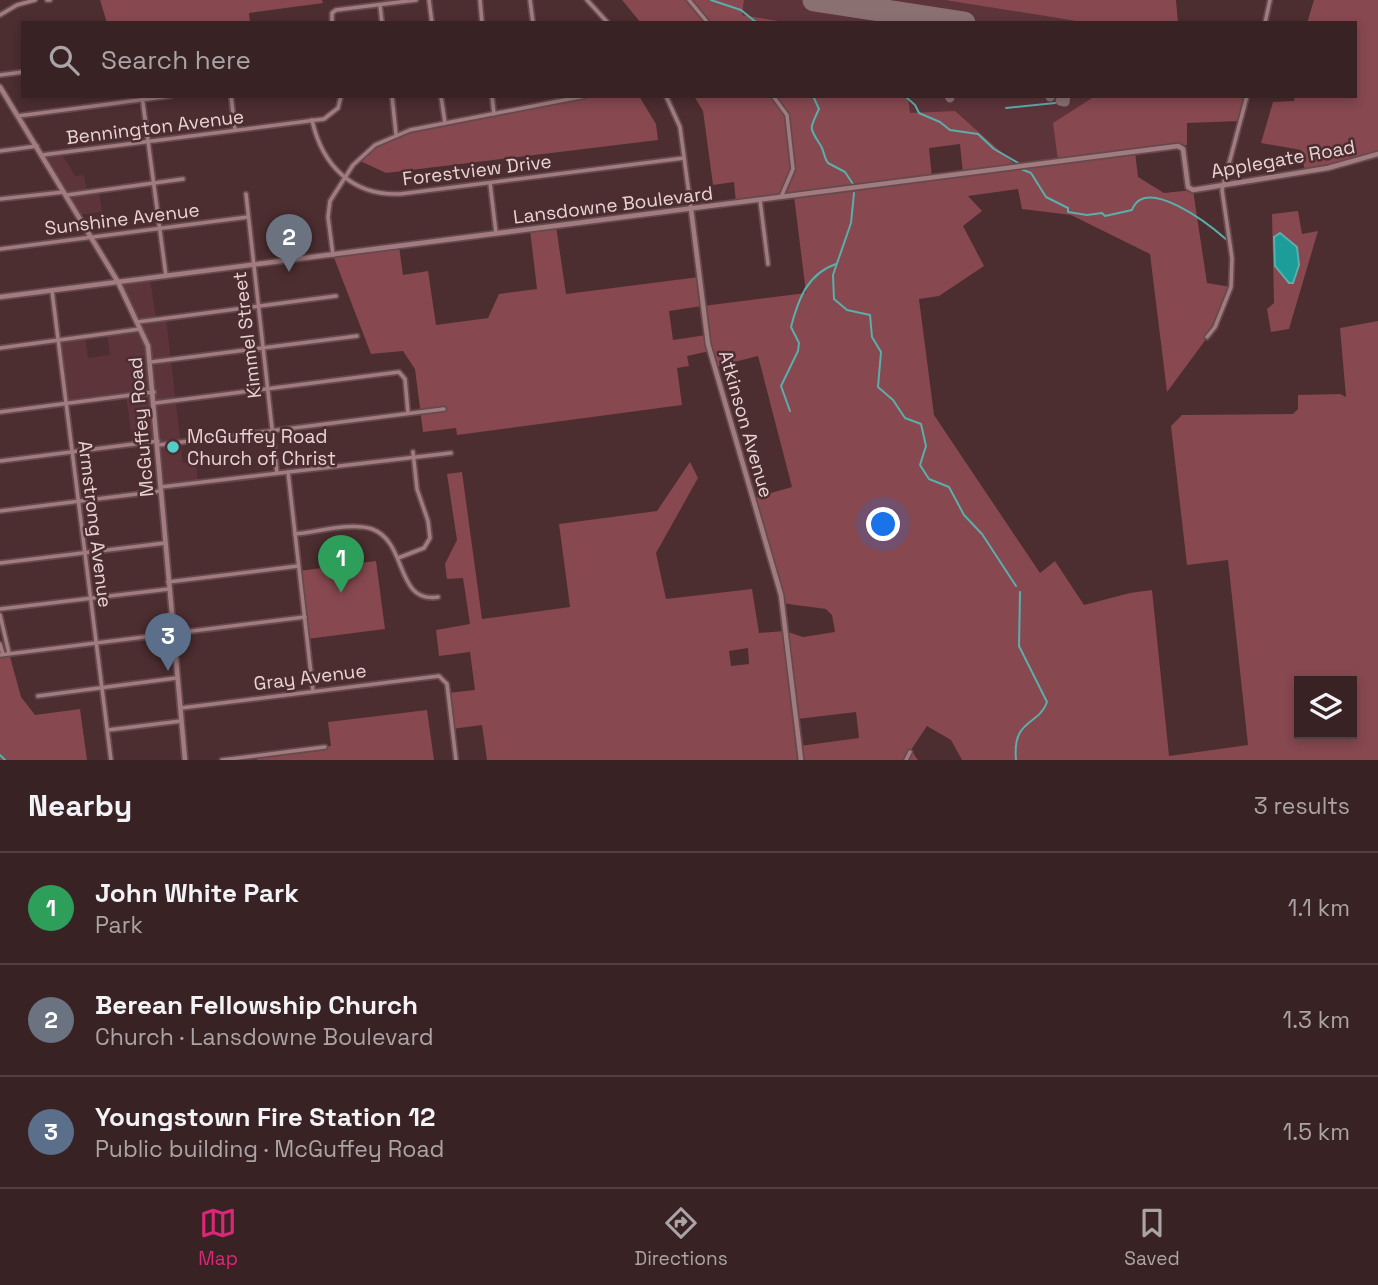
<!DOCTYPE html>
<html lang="en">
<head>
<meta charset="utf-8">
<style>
	body { margin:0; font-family:"Space Grotesk",sans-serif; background:#442f31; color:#f1f3f6 }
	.controls { position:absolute; right:21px; bottom:21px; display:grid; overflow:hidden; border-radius:0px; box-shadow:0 4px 10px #0003 }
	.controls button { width:63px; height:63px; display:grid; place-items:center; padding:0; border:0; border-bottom:2px solid #533f41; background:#392224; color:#f1f3f6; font:35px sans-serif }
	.you { position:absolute; left:884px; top:525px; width:24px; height:24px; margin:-18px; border:5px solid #fff; border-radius:50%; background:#1a73e8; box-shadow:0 0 0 10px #1a73e833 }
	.badge { display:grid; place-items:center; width:46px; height:46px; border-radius:50%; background:#db2777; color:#fff; font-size:23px; font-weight:700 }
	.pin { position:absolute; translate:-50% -58px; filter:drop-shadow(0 2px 4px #0008) }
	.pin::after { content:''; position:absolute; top:37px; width:24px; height:21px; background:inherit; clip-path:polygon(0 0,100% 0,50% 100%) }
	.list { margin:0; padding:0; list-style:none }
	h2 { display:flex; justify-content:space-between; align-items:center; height:91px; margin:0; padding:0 28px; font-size:30px }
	h2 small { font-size:23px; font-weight:400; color:#aba4a6 }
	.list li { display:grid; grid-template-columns:46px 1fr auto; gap:21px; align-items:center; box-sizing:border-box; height:112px; padding:0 28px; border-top:2px solid #533f41 }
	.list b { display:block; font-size:26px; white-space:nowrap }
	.list p { margin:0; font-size:23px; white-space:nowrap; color:#aba4a6 }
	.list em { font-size:23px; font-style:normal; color:#aba4a6 }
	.icon { flex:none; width:38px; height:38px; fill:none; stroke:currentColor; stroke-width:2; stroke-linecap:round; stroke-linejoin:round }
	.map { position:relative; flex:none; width:1378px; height:760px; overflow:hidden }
	.search { position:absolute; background:#392224; box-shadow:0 4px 10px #0003; left:21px; right:21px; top:21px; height:77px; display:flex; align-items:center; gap:18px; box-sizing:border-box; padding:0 24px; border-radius:0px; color:#aba4a6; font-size:26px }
	.sheet { height:427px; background:#392224 }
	nav { display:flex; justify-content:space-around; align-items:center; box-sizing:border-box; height:98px; border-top:2px solid #533f41; background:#392224; font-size:19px; color:#aba4a6 }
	nav a { display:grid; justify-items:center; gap:4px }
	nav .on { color:#db2777 }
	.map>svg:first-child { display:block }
	.built { fill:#5c3439 }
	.green { fill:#874850; fill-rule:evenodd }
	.water { fill:#1c9d99; stroke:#5aaeab; stroke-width:2 }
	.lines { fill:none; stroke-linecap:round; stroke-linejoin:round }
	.stream { stroke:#5aaeab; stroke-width:2 }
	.taxiway { stroke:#8b7072; stroke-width:9 }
	.runway { stroke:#8b7072; stroke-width:23 }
	.minor-casing { stroke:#654a4d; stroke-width:7 }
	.tertiary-casing { stroke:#654a4d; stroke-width:8 }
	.minor { stroke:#a17b7f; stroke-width:3.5 }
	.tertiary { stroke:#a17b7f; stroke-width:4.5 }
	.poi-dot { fill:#53cdc9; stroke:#4c2d30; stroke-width:2.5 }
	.labels { text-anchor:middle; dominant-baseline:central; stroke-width:5; stroke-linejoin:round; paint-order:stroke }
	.street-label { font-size:19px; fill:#e9d4d5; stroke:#4c2d30 }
	.poi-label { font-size:19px; fill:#e9d4d5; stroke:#4c2d30; text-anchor:start }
</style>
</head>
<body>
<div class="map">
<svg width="1378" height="760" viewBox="0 0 1378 760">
	<rect width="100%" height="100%" fill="#4c2d30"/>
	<g class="built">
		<path d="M744,0H946L1092,23H791L742,15Z"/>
		<path d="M908,96H1095L1054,123L1058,161L1018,167L910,113Z"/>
		<path d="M61,153L75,176L84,175L87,191L99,190L102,212L78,215L42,155Z"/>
		<path d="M150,278L156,319L166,318L183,463L196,462L198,483L161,487L158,442L133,444L126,396L66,403L58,341L85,337L88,358L110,355L107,334L140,329L118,282Z"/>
	</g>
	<g class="green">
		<path d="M100,0H322L323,3L249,13L250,23H107Z"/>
		<path d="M622,0H744L742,15L791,23H641Z"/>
		<path d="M945,0H1176L1178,23H1089Z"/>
		<path d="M1314,0H1378V154L1305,172L1301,150L1261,143L1273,102L1294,101L1295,96H1355V23H1307Z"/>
		<path d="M585,96H639L656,124L658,140L386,173L358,160L375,145L402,132Z"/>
		<path d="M694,96H908L910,113L955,111L1018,167L1058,161L1053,123L1095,96H1247L1240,121L1187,123V145L1135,152L1138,177L1164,193L1193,190L1207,283L1231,287L1215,327L1167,392L1150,254L1071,215L1022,209L1018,189L968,196L982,211L963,226L984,266L939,296L919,299L934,415L1040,573L1055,561L1084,605L1130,593L1152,590L1169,756L1248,745L1228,560L1187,565L1171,426L1182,415L1293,414L1298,409V395L1340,394L1346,397L1340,328L1378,321V760H962L951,740L927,726L911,750L918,760H487L482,725L452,729L448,693L475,690L470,652L439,656L436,630L470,624L463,578L447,579L445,564L457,540L447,474L462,472L482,619L570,607L559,524L657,511L690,462L698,478L656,553L666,599L752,589L759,633L785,631L803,637L835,632L832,615L826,609L781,603L753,498L792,487L758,356L714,367L710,351L687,356L689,366L677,368L682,405L457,435L456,428L423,432L415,369L403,351L371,354L333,255L399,246L403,275L428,271L436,325L488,318L499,294L537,289L530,230L556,226L566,294L699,277L703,306L806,293L794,196L736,203L734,182L713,185L703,111ZM960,144L963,174L932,178L929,148ZM702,306L706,335L673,340L669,311ZM748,648L749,664L731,666L729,651ZM1299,681H1352V734H1299ZM856,712L859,738L800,746L797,719Z"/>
		<path d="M1298,211L1302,234L1318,231L1289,329L1271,332L1267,309L1274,303L1272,214Z"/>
		<path d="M376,561L385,629L307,639L299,571Z"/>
		<path d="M9,653L21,697L35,715L80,709L87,760H0V655Z"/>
		<path d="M427,710L434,760H257L256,756L331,746L328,722Z"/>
	</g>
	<path class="water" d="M1280,233L1297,247L1299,265L1293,283H1289L1275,266L1274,237Z"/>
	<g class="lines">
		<g class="stream">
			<path d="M711,0L741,10L757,23"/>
			<path d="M813,96L819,109C809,130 809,127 821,146C824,151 824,158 828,163L845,172L853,184"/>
			<path d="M905,96L915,105L919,113L940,122L950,130L978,134L994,149L1020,164"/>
			<path d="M1006,108L1055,103"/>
			<path d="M1021,169L1031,173L1046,197L1068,208V212L1087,215L1102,213L1105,216L1132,210C1145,174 1210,225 1227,240"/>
			<path d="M854,193L851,223L833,275L834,299L847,310L870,315L872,337L881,352L878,387L893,400L905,418L921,424L926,446L920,465L929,479L949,487L964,515L982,534L1016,586"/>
			<path d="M790,411L781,386L798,351L799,343L791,327C798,300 807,274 836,264"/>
			<path d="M0,755L5,760"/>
			<path d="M1016,760C1012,718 1039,726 1047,702L1019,646L1020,592"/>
		</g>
		<g class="taxiway">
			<path d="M949,96L950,98"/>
			<path d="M1050,97L1051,96"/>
			<path d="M1060,101L1065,102L1066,96"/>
		</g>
		<path class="runway" d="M814,0L964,23"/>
		<g class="minor-casing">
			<g id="minor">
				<path d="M47,0H50"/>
				<path d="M429,0L432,23"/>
				<path d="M480,0L482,23"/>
				<path d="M530,0L533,23"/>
				<path d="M587,0L608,23"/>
				<path d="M689,0L708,23"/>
				<path d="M380,5L382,23"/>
				<path d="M0,15L17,5L35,0"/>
				<path d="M332,23V13L336,10L416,0"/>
				<path d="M1265,23L1270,0"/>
				<path d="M0,75L23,72"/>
				<path d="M142,96L166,276"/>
				<path d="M231,96L235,130"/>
				<path d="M392,96L396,134"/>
				<path d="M441,96L445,123"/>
				<path d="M492,96L494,114"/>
				<path d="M666,96L680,127L691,209"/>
				<path d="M773,96L787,115L793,169L781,197"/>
				<path d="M18,116L170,96"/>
				<path d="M312,120C322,165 352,196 400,194L684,158"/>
				<path d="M0,151L37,146"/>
				<path d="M42,155L324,119L338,108L341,96"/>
				<path d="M490,183L496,233"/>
				<path d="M246,194L277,473"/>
				<path d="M67,195L183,179"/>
				<path d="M0,199L64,192"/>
				<path d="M760,200L768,264"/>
				<path d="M0,249L248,217"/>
				<path d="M333,255L328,217L330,201L353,165L375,145L410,130L585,96"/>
				<path d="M52,291L111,760"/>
				<path d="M137,322L336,296"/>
				<path d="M1207,337L1215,327L1231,287L1232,258L1222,190L1247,96"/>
				<path d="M0,348L140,329"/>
				<path d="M151,362L357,336"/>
				<path d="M155,403L399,372L405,379L408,413"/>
				<path d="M0,412L154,392"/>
				<path d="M158,445L444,409"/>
				<path d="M0,461L158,441"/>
				<path d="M288,472L313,691"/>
				<path d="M161,487L451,453"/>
				<path d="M0,511L161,491"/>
				<path d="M295,534C318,532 350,522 372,529C408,542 395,604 438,597"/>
				<path d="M398,558L424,548L430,538L428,521L417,489L413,452"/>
				<path d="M0,563L165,543"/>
				<path d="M168,582L298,566"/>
				<path d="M0,609L169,589"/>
				<path d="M0,615L9,653"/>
				<path d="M0,644L3,654"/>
				<path d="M0,655L305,617"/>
				<path d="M38,696L176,678"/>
				<path d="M181,708L439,676L447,684L456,760"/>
				<path d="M108,730L181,721"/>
				<path d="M222,760L325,747"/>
				<path d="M906,760L910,752"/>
			</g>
		</g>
		<g class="tertiary-casing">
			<g id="tertiary">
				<path d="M0,87L118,282L148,346L185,760"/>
				<path d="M691,209L708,344L781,595L801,760"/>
				<path d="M0,297L1178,146L1183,149L1188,187L1193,190L1328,168L1378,154"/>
			</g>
		</g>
		<use href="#minor" class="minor"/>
		<use href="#tertiary" class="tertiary"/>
	</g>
	<circle class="poi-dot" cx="173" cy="447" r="7"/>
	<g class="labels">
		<g class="street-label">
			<text transform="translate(155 127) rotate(-7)">Bennington Avenue</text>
			<text transform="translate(1283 159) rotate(-10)">Applegate Road</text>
			<text transform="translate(477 170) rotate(-7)">Forestview Drive</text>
			<text transform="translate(613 205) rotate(-7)">Lansdowne Boulevard</text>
			<text transform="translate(122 219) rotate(-7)">Sunshine Avenue</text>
			<text transform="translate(247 335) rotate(-97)">Kimmel Street</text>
			<text transform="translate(746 424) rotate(74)">Atkinson Avenue</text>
			<text transform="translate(141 427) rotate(-95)">McGuffey Road</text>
			<text transform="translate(95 524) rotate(83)">Armstrong Avenue</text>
			<text transform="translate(310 677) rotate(-7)">Gray Avenue</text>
		</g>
		<g class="poi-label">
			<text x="187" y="436">McGuffey Road<tspan x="187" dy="22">Church of Christ</tspan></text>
		</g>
	</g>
</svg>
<div class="controls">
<button><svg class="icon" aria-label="layers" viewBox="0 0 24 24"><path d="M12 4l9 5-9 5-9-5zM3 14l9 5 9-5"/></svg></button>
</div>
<div class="you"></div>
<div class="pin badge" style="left:341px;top:593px;background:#2e9e5b">1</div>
<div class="pin badge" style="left:289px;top:272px;background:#6b7280">2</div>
<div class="pin badge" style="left:168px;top:671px;background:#5c6f8a">3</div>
<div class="search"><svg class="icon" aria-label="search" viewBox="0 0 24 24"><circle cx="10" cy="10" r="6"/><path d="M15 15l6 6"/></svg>Search here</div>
</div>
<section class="sheet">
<h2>Nearby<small>3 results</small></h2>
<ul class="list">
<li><span class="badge" style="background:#2e9e5b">1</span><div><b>John White Park</b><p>Park</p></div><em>1.1 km</em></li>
<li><span class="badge" style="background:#6b7280">2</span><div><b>Berean Fellowship Church</b><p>Church · Lansdowne Boulevard</p></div><em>1.3 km</em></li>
<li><span class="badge" style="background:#5c6f8a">3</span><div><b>Youngstown Fire Station 12</b><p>Public building · McGuffey Road</p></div><em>1.5 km</em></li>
</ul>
</section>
<nav>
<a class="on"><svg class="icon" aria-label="map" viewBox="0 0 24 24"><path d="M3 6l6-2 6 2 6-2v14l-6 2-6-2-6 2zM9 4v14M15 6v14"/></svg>Map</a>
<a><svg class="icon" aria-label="directions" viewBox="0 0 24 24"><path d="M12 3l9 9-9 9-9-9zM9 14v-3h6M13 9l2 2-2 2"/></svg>Directions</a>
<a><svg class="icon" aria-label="saved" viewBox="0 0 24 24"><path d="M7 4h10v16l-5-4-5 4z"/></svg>Saved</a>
</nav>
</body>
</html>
